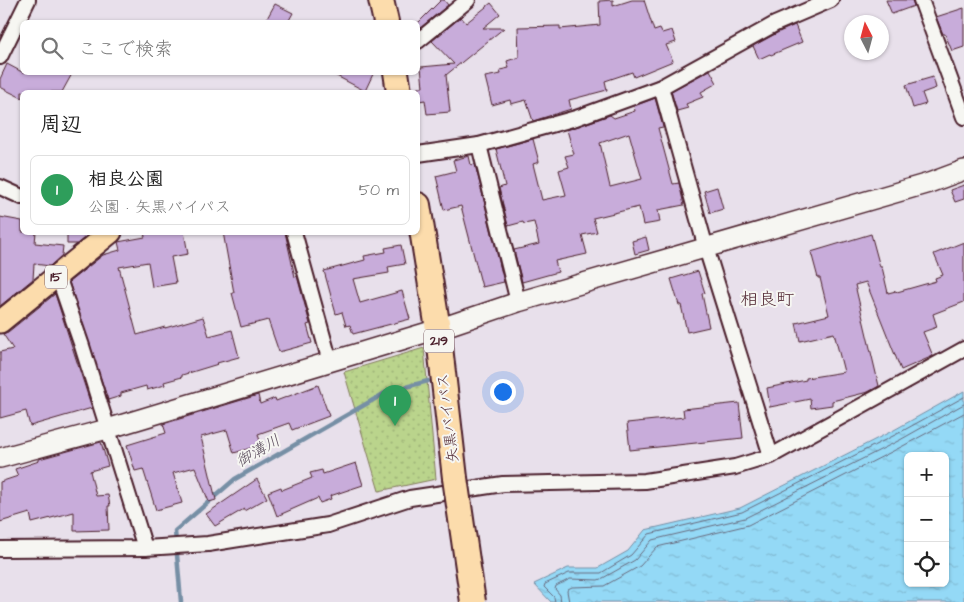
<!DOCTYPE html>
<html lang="ja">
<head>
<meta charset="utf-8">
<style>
	body { margin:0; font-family:"Architects Daughter","Klee One",sans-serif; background:#f6f6f6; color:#222 }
	.controls { position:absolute; right:15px; bottom:15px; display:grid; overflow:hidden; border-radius:8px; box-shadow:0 1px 4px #0004 }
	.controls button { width:45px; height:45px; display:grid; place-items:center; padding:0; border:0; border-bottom:1px solid #e0e0e0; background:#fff; color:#222; font:25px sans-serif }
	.compass { position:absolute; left:844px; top:15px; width:45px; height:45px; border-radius:50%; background:#fff; box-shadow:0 1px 4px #0004; rotate:354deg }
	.you { position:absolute; left:502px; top:391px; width:18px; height:18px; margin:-12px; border:4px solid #fff; border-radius:50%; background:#1a73e8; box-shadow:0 0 0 8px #1a73e833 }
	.badge { display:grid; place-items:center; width:32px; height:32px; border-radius:50%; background:#d93025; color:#fff; font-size:16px; font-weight:700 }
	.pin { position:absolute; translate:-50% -41px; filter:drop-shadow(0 1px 2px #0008) }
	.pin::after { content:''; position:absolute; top:26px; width:18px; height:15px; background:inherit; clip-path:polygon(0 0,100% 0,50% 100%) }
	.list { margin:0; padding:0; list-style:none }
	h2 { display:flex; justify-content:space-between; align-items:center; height:65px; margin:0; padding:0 20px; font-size:21px }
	h2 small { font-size:16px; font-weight:400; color:#767676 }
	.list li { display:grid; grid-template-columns:32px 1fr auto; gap:15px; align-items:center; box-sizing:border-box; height:70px; margin:0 10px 10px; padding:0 10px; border:1px solid #e0e0e0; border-radius:8px }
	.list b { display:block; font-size:19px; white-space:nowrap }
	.list p { margin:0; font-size:16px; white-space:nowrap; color:#767676 }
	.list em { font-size:16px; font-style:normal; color:#767676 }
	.icon { flex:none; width:28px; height:28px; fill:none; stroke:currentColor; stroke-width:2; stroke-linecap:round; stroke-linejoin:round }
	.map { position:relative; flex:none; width:964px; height:602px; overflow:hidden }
	.search { position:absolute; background:#fff; box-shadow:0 1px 4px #0004; left:20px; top:20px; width:400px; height:55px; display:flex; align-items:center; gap:12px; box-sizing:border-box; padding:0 18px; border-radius:8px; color:#767676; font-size:19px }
	.panel { position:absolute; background:#fff; box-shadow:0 1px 4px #0004; left:20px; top:90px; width:400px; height:145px; border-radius:8px }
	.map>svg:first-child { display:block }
	.park { fill:url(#park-dots); stroke:#827a5c }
	.water { fill:url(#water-ripples); stroke:#768fa5; fill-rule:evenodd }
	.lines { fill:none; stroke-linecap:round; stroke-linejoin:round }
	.shore { stroke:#68697c; stroke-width:1 }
	.stream { stroke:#768fa5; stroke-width:4.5 }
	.building { fill:#c8acda; stroke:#4a1f2b; fill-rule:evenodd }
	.street-casing { stroke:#4a1f2b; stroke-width:18 }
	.secondary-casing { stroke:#4a1f2b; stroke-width:22 }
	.primary-casing { stroke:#4a1f2b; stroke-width:25 }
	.highway-casing { stroke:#4a1f2b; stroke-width:28 }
	.street { stroke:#f6f6f2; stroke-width:14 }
	.secondary { stroke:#f6f6f2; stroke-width:19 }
	.primary { stroke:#fcdcac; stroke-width:21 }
	.highway { stroke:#fcdcac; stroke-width:24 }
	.highway-bridge-casing { stroke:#4a1f2b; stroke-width:28; stroke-linecap:butt }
	.highway-bridge { stroke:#fcdcac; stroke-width:24 }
	.labels { text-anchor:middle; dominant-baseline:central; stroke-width:4; stroke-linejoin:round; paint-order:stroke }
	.shield { fill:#f6f6f2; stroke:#7e6067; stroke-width:1 }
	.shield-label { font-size:14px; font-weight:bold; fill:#4a1f2b }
	.street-label { font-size:15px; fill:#4a1f2b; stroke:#f6f6f2 }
	.water-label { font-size:16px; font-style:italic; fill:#5c4e5e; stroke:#f6f6f2 }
	.quarter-label { font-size:18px; fill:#4a1f2b; stroke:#f6f6f2 }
</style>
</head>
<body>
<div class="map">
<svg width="964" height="602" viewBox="0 0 964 602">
	<defs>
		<pattern id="park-dots" width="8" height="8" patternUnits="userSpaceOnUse" patternTransform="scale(1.25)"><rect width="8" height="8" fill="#bad48c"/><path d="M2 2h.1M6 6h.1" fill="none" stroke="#a1b679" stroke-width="1.8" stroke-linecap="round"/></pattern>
		<pattern id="water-ripples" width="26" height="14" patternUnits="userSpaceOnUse" patternTransform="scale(1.25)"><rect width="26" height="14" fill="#94d9f6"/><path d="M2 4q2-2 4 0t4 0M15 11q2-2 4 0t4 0" fill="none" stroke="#81bad3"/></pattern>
	</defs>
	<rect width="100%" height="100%" fill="#e8e0eb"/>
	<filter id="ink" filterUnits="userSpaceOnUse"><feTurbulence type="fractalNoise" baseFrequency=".02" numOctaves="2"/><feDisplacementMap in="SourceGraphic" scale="10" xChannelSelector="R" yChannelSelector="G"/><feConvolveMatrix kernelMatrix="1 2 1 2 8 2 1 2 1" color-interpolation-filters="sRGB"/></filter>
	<g filter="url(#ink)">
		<path class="park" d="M424,348L436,479L379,491L344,372Z"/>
		<path class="water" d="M964,391V602H551L534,584L568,568H598L628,551L645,530L740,508L894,430ZM908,456H945V583H908Z"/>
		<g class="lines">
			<g class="shore">
				<path d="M555,602L554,597L544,587L545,584L569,573H601L631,555L649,534L742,512L897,434L964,397"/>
				<path d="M561,602L560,595L555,589L556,586L570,579L598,580L603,578L635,560L652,540L745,518L900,440L964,404"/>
				<path d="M569,602L567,591L568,589L572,587L604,586L640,566L657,547L748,525L903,446L964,413"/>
			</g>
			<path class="stream" d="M181,602L175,531L235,479L387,392L428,381"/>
		</g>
		<g class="building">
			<path d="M441,0H444L448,5L420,28L418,26V23Z"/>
			<path d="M613,0V6L632,0H644L654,31L660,29L662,33L672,30L676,42L666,45L673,61L634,77L632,72L605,81L607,90L569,100L571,109L533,121L526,100L511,104L510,100L492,105L485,77L501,74L500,70L509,68L507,61L519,57L518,27L560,26V29L600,25L599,1Z"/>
			<path d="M886,0H912L914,6L892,14Z"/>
			<path d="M491,3L500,14L483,28H504L446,75L450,112L427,114L425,100L419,101L418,87H423L421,67L454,64L432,41L461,17L466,23Z"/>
			<path d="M275,4L293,13L288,22H265Z"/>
			<path d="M964,8V47L952,51L945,34H943L936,17Z"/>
			<path d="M795,25L802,42L771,55L770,54L759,59L753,46L779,32Z"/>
			<path d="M7,64L22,72H73L62,92H22V98L0,87V79Z"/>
			<path d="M710,70L717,83L701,92L703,97L686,104L688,108L677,111L671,91Z"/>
			<path d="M329,72H374L365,91Z"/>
			<path d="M933,77L936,88L922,93L926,104L913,108L906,85Z"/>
			<path d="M655,98L663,127L658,128L673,184L679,183L684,205L658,210L660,222L643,225L639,207L593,218L597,232L582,235L587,254L555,261L558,272L522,282L514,250L539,244L534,222L524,224L523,222L508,226L499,188L505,186L496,149L533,139L539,162L533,164L542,200L566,195L559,170L569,167L565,156L574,154L567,130L610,115L614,118L635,111L634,106ZM629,133L642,179L610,187L600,143Z"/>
			<path d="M469,156L471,165L475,164L504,282L482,287L461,206L444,210L436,176L456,171L453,160Z"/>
			<path d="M964,185V199L955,202L950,190Z"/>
			<path d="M717,187L723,209L710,213L704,191Z"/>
			<path d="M0,217L22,221V232H36L35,243L63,246L62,255L50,266L34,264L33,279L0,306Z"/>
			<path d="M67,232H91L77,244H67Z"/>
			<path d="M144,232H184L188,254L171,257L176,283L152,287L148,262L119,267L137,335L165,327V328L203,317L209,336L232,330L239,357L217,363L218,364L182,375V377L164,382L165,385L147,390L146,386L121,393V396L108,400L69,282L103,255L120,250L118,242L145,237Z"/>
			<path d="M223,232H285L295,277L297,276L310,324L307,325L312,343L279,352L268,320L241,327L232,293H234Z"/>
			<path d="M871,234L880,267H882L888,293L896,291L897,292L936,281L935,278L943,275L934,254L964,242V302L933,314L937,327L923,332L933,356L901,370L866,282L855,285L879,386L868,392L832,401V405L811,408L810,399L770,407L767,388L806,380V378L844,372L834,333L800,341L796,323L829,315L820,278H818L811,252Z"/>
			<path d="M646,237L649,250L635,254L632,241Z"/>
			<path d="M401,245L405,264L388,267L389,273L353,279L360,303L402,291L410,319L353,334L350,325L346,326L342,312L336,314L324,271L365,260L364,256L386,252L385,248Z"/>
			<path d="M698,271L705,293L702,294L709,327L687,332L681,305H679L671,279Z"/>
			<path d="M55,294L92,408L30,426L26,411L0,418V352L13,349L3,334L8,332Z"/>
			<path d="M318,385L329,416L292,430L289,423L258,434L261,445L234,453L227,430L201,437L216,500L209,502L195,467L173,473L182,503L156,510L143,469L135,471L127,445L166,433L163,424L258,395L260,404L275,398L276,401Z"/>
			<path d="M739,403L743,438L630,450L627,423L684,417L683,409Z"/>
			<path d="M101,442L108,466L90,471L96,496L108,495L110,506H108L109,530L74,531V512L32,523L30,513L0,522V482L18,476L15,469L39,461V459Z"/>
			<path d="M356,463L363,485L330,496L331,499L320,503L318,498L277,516L268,492L281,487L282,490L312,478L310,473L322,470L323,474Z"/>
			<path d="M257,479L267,498L244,511V509L215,526L206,514Z"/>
		</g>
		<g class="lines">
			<g class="street-casing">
				<g id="street">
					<path d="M921,0L964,117"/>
					<path d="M418,41L468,0"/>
					<path d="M0,57L28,0"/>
					<path d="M661,87L706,248L771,456"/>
					<path d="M479,145L518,302"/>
					<path d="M418,154L479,145L576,118L661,87L775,24L831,0"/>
					<path d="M0,187L22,197"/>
					<path d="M294,232L330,362"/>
					<path d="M58,276L82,346L145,548"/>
					<path d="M0,549L145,548L208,544L328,525L410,498L503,484L645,481L735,467L771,456L964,349"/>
				</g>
			</g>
			<g class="secondary-casing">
				<path id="secondary" d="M0,458L107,429L438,329L518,302L929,183L964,170"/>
			</g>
			<g class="primary-casing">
				<path id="primary" d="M0,322L111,232"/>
			</g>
			<g class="highway-casing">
				<g id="highway">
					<path d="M381,0L386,22"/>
					<path d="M396,72L399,92"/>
					<path d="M418,205L438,329L455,478"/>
				</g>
			</g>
			<use href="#street" class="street"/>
			<use href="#secondary" class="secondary"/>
			<use href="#primary" class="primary"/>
			<use href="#highway" class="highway"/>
			<g class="highway-bridge-casing">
				<path id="highway-bridge" d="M455,478L473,602"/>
			</g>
			<use href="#highway-bridge" class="highway-bridge"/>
		</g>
	</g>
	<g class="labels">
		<g class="shield">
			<rect x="45" y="265.5" width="22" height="23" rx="4"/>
			<rect x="424" y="329.5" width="30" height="23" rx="4"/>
		</g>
		<g class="shield-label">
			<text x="56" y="277">15</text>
			<text x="439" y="341">219</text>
		</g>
		<g class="street-label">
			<text transform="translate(448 418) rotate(-97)">矢黒バイパス</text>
		</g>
		<g class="water-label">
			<text transform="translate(258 451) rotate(-30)">御溝川</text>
		</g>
		<g class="quarter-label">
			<text x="767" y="299">相良町</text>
		</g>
	</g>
</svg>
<div class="controls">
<button>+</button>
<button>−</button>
<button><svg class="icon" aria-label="locate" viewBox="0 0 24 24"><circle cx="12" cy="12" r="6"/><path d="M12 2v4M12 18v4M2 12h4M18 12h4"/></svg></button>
</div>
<svg class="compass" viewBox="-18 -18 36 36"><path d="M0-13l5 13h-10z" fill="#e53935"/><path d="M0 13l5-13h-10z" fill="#767676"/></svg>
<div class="you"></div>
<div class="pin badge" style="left:395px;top:426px;background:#2e9e5b">1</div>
<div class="search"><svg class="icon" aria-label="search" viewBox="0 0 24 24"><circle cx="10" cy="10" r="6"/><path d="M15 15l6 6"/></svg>ここで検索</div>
<section class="panel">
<h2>周辺<small></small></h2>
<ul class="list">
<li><span class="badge" style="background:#2e9e5b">1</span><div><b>相良公園</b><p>公園 · 矢黒バイパス</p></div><em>50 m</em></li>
</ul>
</section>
</div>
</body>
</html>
